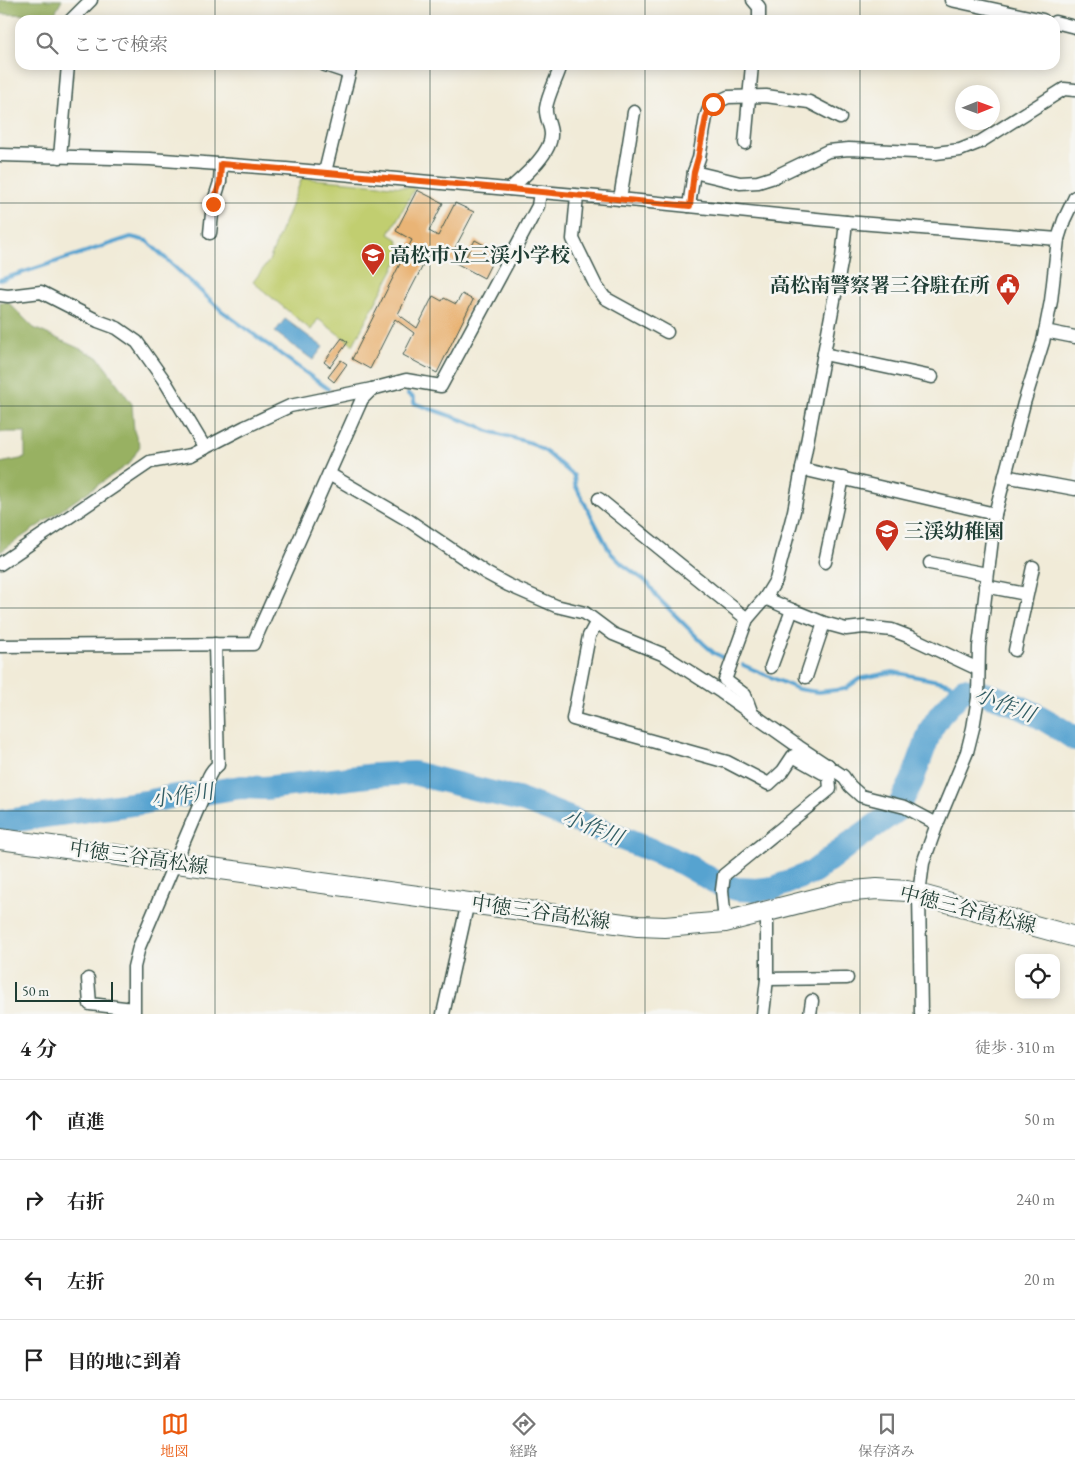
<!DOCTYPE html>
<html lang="ja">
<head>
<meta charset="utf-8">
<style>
	body { margin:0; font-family:"EB Garamond","Noto Serif JP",serif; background:#f2f2f2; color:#222 }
	.controls { position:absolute; right:15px; bottom:15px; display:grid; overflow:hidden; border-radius:10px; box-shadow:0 2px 12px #0003 }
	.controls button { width:45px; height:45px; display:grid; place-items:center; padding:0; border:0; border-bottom:1px solid #e0e0e0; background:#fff; color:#222; font:25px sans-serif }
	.compass { position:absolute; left:955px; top:85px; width:45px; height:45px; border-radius:50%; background:#fff; box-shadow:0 2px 12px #0003; rotate:89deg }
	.scale { position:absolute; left:15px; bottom:12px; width:98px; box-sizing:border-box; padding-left:5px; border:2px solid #1f3d34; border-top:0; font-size:14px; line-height:18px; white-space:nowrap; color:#1f3d34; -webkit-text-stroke:4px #f6f6f2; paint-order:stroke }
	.stop { position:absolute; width:15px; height:15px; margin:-11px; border:4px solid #ea580c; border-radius:50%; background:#fff }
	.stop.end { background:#ea580c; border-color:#fff; box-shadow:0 1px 5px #0008 }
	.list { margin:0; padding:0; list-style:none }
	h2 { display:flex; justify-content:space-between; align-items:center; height:65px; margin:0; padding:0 20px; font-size:21px }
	h2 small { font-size:16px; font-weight:400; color:#767676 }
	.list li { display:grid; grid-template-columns:32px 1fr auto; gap:15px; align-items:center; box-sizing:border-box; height:80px; padding:0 20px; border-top:1px solid #e0e0e0 }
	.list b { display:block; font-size:19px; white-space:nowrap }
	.list em { font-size:16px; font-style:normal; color:#767676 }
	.icon { flex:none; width:28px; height:28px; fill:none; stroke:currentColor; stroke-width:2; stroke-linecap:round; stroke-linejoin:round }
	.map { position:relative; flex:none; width:1075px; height:1014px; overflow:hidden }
	.search { position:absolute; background:#fff; box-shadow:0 2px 12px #0003; left:15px; right:15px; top:15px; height:55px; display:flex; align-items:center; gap:12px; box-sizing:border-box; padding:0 18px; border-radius:15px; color:#767676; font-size:19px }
	.sheet { height:385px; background:#fff }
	nav { display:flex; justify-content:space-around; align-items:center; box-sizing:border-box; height:70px; border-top:1px solid #e0e0e0; background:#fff; font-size:14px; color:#767676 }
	nav a { display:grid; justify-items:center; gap:2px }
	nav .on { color:#ea580c }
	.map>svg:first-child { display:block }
	.green { fill:#c1ce70; stroke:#708652 }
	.forest { fill:#98b162; stroke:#5c774b }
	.water { fill:#57a3d0; stroke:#3b7082 }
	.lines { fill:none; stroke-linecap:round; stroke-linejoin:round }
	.stream { stroke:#57a3d0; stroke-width:4 }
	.river { stroke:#57a3d0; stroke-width:24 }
	.building { fill:#e9b476 }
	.minor-casing { stroke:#3e574d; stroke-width:15 }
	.primary-casing { stroke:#3e574d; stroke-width:22 }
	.minor { stroke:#fff; stroke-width:12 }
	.primary { stroke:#fff; stroke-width:20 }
	.route { stroke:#ea580c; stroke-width:6 }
	.grid { fill:none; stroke:#1f3d34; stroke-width:1; stroke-opacity:0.55 }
	.labels { text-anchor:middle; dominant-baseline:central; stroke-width:5; stroke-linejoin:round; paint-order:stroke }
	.poi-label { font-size:20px; font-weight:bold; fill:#1f3d34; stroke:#f6f6f2; text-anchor:start }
	.street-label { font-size:20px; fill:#1f3d34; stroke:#f6f6f2 }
	.water-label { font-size:21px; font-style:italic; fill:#305c63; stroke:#f6f6f2 }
</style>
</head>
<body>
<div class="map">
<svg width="1075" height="1014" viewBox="0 0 1075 1014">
	<rect width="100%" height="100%" fill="#f6f6f2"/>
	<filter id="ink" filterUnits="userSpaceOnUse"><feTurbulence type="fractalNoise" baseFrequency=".02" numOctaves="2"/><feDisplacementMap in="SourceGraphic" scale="10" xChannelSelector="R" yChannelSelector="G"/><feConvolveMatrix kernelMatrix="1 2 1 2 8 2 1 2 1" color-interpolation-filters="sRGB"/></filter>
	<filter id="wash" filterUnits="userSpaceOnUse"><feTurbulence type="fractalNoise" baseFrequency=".0096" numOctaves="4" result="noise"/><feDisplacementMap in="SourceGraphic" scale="20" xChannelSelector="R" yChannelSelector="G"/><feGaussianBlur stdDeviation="1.12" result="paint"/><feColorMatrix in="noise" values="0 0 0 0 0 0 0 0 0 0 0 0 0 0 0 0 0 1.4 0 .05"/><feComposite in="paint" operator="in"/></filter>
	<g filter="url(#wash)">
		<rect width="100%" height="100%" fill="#f1ebd8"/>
		<path class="green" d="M302,178L415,188L389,234L397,239L402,253L353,345L318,319L311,330L253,282L269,261Z"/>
		<g class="forest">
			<path d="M0,0H62L54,15L0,14Z"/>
			<path d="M0,302H8L34,328L98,357L132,404L134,431L140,446L130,463L0,552V463L25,458V432H0Z"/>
		</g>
		<path class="water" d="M285,319L323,347L313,360L275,332Z"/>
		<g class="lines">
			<g class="stream">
				<path d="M0,280L131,237L147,241L222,311L328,389"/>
				<path d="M408,394L414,398V403L479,426L485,430L531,443L545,451L574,476L575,485L611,553L622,564L648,583L658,598L704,644L714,653L727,659"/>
				<path d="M743,665L798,689L818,692L845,689L859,679L893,672L943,682L964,689"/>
			</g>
			<path class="river" d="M0,822L146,802L175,796L198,794L241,787L265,788L376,775L413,773L525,801L656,852L684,864L719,884L737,889L757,890L774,888L813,872L852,842L897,810L912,781L931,729L940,715L964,689C1005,696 1041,715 1075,739"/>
		</g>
		<g id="blocks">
			<g class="building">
				<path d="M417,190L443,203L429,231L438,236L455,203L474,212L454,250L466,257L475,240L497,252L484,278L431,250L398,314L417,328L433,296L442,301L444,298L456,304L462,294L473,300L437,373L403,355L414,333L395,319L370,369L352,359L412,240L396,231Z"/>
				<path d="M342,338L348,342L330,367L324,362Z"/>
				<path d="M341,360L347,364L334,382L328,377Z"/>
			</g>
		</g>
	</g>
	<g filter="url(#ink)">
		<use href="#blocks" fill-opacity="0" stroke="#3e574d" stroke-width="1"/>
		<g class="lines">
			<g class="minor-casing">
				<g id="minor">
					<path d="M753,0L759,7V20"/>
					<path d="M951,0L1043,20"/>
					<path d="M71,20L91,0"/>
					<path d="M1055,22L1075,27"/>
					<path d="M325,65L349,73"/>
					<path d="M745,143L752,65"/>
					<path d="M0,155L150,159L286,169L620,199L846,222L1058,239"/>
					<path d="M60,157L68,65"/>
					<path d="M325,172L351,65"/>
					<path d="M694,172L740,183L758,182L774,177L828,151L849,149L936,153L960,150L980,142L1064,89L1075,90"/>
					<path d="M510,189C523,177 552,153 551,134C551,125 545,118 546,108C548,94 557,79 561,65"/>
					<path d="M577,196L573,239L596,286L605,298L667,332"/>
					<path d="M620,199L634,112"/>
					<path d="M689,206L694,172L699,158L706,117L709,109L713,104L728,97L766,96L809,102L840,118"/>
					<path d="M210,233L213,204L220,182L221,164"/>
					<path d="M0,295L8,296L41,292L98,321L117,328L137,342L166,383L205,448"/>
					<path d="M1045,331L1075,337"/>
					<path d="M824,354L932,377"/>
					<path d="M802,469L995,514"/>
					<path d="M329,474L408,520L486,573L508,585L556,606L585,613L613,634L662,654L721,692L799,747L843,776L850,786L861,796L905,807L937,824"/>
					<path d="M1005,476L1075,489"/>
					<path d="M599,499L747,619"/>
					<path d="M825,562L843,478"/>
					<path d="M930,563L987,574"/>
					<path d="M0,564L150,462L191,455L245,427L290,406L372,389"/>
					<path d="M985,586L1026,594"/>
					<path d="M765,598L792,610L824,623L846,629L864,627L892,630L910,637L978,669"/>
					<path d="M596,623L589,636L573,719L727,762L769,784L783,771L793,756L823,773L828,765"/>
					<path d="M0,646L253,644L362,399L372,389L406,380L441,386L538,206L540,192"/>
					<path d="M1015,650L1033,567"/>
					<path d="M771,667L792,610"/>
					<path d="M806,677L824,623"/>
					<path d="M752,714L745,695L725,680L747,619L765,598L776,580L794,511L842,258L846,222"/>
					<path d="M725,922L722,890L724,875L830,789L828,765"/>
					<path d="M88,979L90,1004L133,1009"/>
					<path d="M767,979L847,978"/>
					<path d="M134,1014V967L139,947L202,799C206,786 207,773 218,765L215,644"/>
					<path d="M443,1014L468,902"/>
					<path d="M763,1014L767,979V911"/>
					<path d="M810,1014L812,1001"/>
					<path d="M921,1014L919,894L923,863L937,824L967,752L973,728L978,698L979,647L995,514L1024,403L1043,342L1051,301L1058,239L1064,220L1075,197"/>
				</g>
			</g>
			<g class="primary-casing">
				<path id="primary" d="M0,839L638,926L665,927L725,922L842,892L877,889L907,891L1075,937"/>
			</g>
			<use href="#minor" class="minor"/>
			<use href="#primary" class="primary"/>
		</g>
	</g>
	<g class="lines" filter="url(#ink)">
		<path class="route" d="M213,204L220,182L221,164L445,183L690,206L694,172L698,158L706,117L709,109L713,104"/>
	</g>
	<path class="grid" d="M215,0V20M430,0V20M645,0V20M860,0V20M215,65V1014M430,65V1014M645,65V1014M860,65V1014M0,203H1075M0,406H1075M0,608H1075M0,811H1075"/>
	<defs>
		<g id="school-pin" transform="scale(1.25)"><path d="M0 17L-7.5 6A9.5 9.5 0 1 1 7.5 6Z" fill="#c8321e" stroke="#f6f6f2"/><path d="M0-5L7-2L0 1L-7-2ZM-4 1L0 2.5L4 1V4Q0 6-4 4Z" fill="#fff"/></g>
		<g id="civic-pin" transform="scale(1.25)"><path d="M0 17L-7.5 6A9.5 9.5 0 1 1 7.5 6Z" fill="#c8321e" stroke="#f6f6f2"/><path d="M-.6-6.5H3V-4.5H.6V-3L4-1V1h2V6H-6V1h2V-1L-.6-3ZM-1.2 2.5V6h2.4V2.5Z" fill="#fff"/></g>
	</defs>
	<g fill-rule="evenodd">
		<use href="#school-pin" x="373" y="255"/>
		<use href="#civic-pin" x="1008" y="285"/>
		<use href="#school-pin" x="887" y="531"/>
	</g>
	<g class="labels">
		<g class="poi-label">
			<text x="390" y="255">高松市立三渓小学校</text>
			<text x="990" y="285" text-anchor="end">高松南警察署三谷駐在所</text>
			<text x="904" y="531">三渓幼稚園</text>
		</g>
		<g class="street-label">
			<text transform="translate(139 857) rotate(8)">中徳三谷高松線</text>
			<text transform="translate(968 909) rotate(14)">中徳三谷高松線</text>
			<text transform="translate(541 912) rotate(8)">中徳三谷高松線</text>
		</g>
		<g class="water-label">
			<text transform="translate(1005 704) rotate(21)">小作川</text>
			<text transform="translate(182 795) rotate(-8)">小作川</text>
			<text transform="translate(593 827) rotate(21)">小作川</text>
		</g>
	</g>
</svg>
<div class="controls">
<button><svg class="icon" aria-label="locate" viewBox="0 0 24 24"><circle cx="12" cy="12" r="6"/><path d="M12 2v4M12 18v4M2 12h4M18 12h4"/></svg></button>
</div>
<svg class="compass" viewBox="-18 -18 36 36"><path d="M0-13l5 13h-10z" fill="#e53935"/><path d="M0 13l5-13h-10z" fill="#767676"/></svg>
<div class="scale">50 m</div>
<div class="stop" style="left:713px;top:104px"></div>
<div class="stop end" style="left:213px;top:204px"></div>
<div class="search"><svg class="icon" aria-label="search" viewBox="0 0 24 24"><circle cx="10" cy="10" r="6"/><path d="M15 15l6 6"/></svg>ここで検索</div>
</div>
<section class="sheet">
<h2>4 分<small>徒歩 · 310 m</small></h2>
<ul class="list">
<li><svg class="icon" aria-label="ahead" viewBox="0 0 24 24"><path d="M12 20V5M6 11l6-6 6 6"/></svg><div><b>直進</b></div><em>50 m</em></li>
<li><svg class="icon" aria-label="right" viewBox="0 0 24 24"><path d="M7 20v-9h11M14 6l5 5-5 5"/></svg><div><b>右折</b></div><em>240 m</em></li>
<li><svg class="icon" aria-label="left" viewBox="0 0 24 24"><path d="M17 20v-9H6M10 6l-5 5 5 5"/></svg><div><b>左折</b></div><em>20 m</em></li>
<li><svg class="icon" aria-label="arrive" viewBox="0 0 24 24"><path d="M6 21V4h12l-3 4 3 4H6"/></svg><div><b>目的地に到着</b></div></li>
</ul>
</section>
<nav>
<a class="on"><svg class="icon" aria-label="map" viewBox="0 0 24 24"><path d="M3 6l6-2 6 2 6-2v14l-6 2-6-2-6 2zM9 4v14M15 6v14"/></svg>地図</a>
<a><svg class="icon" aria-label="directions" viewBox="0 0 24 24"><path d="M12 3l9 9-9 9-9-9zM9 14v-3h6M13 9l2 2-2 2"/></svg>経路</a>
<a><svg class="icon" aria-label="saved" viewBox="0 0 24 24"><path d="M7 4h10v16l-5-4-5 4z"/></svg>保存済み</a>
</nav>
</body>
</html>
